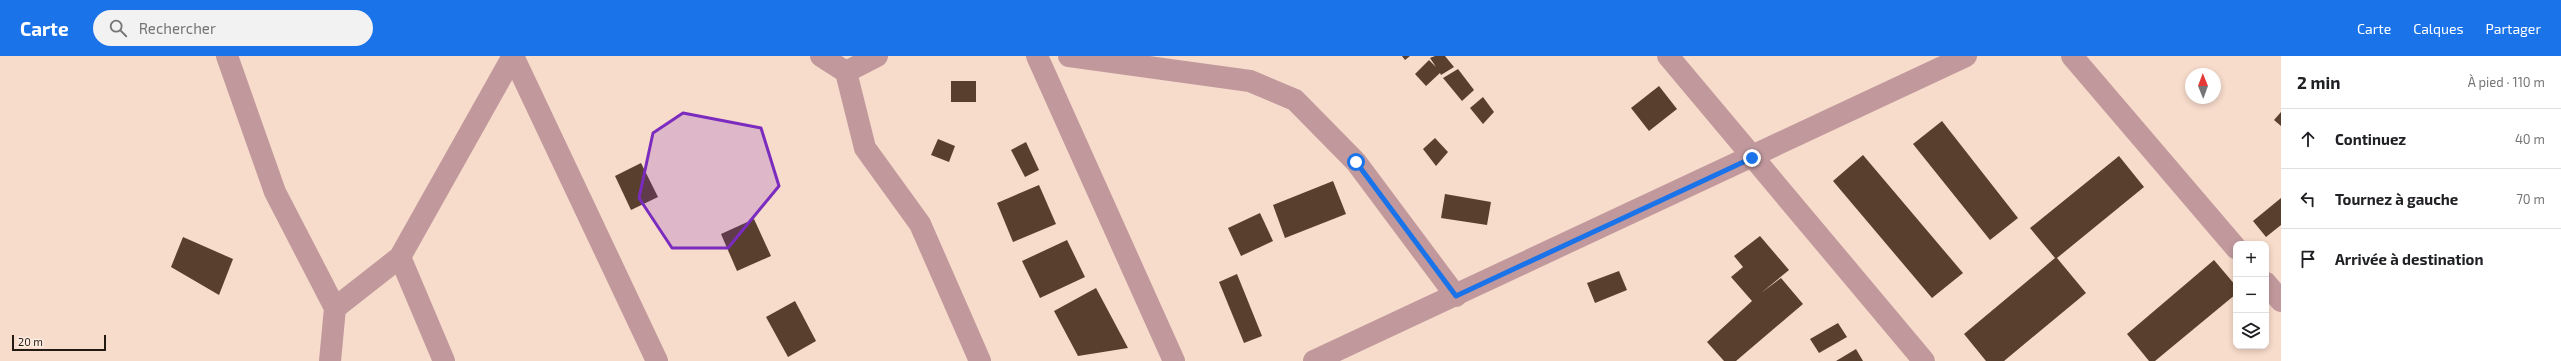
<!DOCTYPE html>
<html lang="fr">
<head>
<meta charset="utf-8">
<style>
	body { margin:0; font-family:"Exo 2",sans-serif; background:#f2f2f2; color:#202124 }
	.controls { position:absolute; right:12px; bottom:12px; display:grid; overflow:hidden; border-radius:8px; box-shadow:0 2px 6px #0003 }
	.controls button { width:36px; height:36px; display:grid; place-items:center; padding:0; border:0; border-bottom:1px solid #e0e0e0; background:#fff; color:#202124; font:20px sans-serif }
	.compass { position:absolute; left:2185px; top:12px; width:36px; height:36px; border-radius:50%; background:#fff; box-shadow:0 2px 6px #0003; rotate:359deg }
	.scale { position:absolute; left:12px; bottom:10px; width:94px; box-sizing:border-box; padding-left:4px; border:2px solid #241a14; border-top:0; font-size:11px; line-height:14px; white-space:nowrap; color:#241a14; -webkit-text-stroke:3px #fcebe1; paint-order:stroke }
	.stop { position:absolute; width:12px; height:12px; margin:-9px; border:3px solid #1a73e8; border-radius:50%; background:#fff }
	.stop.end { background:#1a73e8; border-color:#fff; box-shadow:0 1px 4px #0008 }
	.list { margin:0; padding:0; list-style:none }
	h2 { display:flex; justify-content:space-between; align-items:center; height:52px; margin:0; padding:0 16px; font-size:17px }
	h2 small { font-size:13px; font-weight:400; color:#757577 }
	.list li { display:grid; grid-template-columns:26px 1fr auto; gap:12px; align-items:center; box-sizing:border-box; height:60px; padding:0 16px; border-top:1px solid #e0e0e0 }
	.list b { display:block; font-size:15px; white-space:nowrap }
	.list em { font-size:13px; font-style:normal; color:#757577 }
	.icon { flex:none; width:22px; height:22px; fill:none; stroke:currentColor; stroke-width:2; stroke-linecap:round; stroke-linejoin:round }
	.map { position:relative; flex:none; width:2281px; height:305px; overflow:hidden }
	header { display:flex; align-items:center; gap:24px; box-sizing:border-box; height:56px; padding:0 20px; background:#1a73e8; color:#fff }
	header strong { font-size:19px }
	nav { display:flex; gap:22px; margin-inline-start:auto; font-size:14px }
	.search { width:280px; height:36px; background:#f2f2f2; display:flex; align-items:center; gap:10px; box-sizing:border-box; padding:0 14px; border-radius:22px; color:#757577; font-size:15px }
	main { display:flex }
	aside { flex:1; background:#fff }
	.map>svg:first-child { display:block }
	.building { fill:#593f2e }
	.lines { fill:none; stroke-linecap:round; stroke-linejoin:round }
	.street { stroke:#c1999d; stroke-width:22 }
	.route { stroke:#1a73e8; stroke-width:5 }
	.marked { fill:#7b2cbf; fill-opacity:0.2; stroke:#7b2cbf; stroke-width:3; stroke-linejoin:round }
</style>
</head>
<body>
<header>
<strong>Carte</strong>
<div class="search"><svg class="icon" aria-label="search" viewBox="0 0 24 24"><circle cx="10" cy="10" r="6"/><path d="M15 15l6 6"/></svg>Rechercher</div>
<nav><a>Carte</a><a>Calques</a><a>Partager</a></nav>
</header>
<main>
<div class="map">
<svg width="2281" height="305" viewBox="0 0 2281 305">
	<rect width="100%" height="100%" fill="#f7dbcb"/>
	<g class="building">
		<path d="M1402,0H1410L1405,4Z"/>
		<path d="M1435,0H1445L1454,11L1441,19L1440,17L1426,30L1415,18L1429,4L1436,11L1430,2Z"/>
		<path d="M1458,13L1474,34L1462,45L1443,22Z"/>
		<rect x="951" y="25" width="25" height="21"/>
		<path d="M1659,30L1677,53L1649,75L1631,52Z"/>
		<path d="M1483,41L1494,56L1483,68L1470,52Z"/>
		<path d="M2281,56V70L2274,64Z"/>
		<path d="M1942,65L2018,162L1990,184L1913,88Z"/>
		<path d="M1435,82L1448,96L1436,110L1423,93Z"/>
		<path d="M938,83L955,90L949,106L931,99Z"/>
		<path d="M1026,86L1039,114L1025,121L1011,94Z"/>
		<path d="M1863,99L1963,217L1932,242L1833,125Z"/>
		<path d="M2119,100L2144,131L2057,202L2086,237L2004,305H1986L1964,278L2055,202L2030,172Z"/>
		<path d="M641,107L658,141L631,154L615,120Z"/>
		<path d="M1333,125L1346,158L1285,182L1273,149Z"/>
		<path d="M1039,129L1056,168L1013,186L997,147Z"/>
		<path d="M1445,138L1491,146L1487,169L1441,162Z"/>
		<path d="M2281,142V169L2266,181L2253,165Z"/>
		<path d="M1260,157L1273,185L1241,200L1228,172Z"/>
		<path d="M754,163L771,200L737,215L721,178Z"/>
		<path d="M1760,180L1789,214L1761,237L1781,222L1803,248L1736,305H1724L1707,286L1752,245L1731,221L1743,211L1734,200Z"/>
		<path d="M183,181L233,203L219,239L171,211Z"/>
		<path d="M1067,184L1085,221L1040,242L1022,205Z"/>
		<path d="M2214,204L2236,230V238L2155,305H2149L2127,278Z"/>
		<path d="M1619,215L1627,234L1595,247L1587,227Z"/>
		<path d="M1237,218L1262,280L1244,287L1219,226Z"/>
		<path d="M1096,232L1128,292L1078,300L1054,255Z"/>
		<path d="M795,245L816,285L788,301L766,261Z"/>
		<path d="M1838,267L1847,281L1819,297L1810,283Z"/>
		<path d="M1856,293L1863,305H1836Z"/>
	</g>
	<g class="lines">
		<g class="street">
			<path d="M227,0L275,136L335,252L330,305"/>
			<path d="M513,0L657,305"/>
			<path d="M821,0L846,16L865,92L920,168L980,305"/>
			<path d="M1037,0L1174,305"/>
			<path d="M1069,0L1250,25L1295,44L1356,106L1456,240"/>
			<path d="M1668,0L1924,305"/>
			<path d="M2072,0L2236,192"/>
			<path d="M846,16L877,0"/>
			<path d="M400,201L444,305"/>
			<path d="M2266,227L2281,245"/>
			<path d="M335,252L400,201L513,0"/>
			<path d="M1314,305L1966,0"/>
		</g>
	</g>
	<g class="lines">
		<path class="route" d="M1356,106L1456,240L1752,102"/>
	</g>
	<path class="marked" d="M683,57L761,72L779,130L728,192H672L639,142L653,77Z"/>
</svg>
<div class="controls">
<button>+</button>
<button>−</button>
<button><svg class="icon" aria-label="layers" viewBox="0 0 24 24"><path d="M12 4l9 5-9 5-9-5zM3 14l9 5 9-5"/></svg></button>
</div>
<svg class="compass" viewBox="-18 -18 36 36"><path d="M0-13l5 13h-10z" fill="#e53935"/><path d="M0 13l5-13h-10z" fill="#757577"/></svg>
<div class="scale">20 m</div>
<div class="stop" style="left:1356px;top:106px"></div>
<div class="stop end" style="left:1752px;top:102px"></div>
</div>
<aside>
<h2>2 min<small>À pied · 110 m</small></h2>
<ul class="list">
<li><svg class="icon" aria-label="ahead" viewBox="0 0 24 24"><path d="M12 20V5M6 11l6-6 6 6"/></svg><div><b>Continuez</b></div><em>40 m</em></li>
<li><svg class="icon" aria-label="left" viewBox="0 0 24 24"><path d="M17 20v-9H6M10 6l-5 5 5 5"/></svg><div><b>Tournez à gauche</b></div><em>70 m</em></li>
<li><svg class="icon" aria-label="arrive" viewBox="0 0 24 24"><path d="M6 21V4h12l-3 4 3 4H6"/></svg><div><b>Arrivée à destination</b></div></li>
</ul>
</aside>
</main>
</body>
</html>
